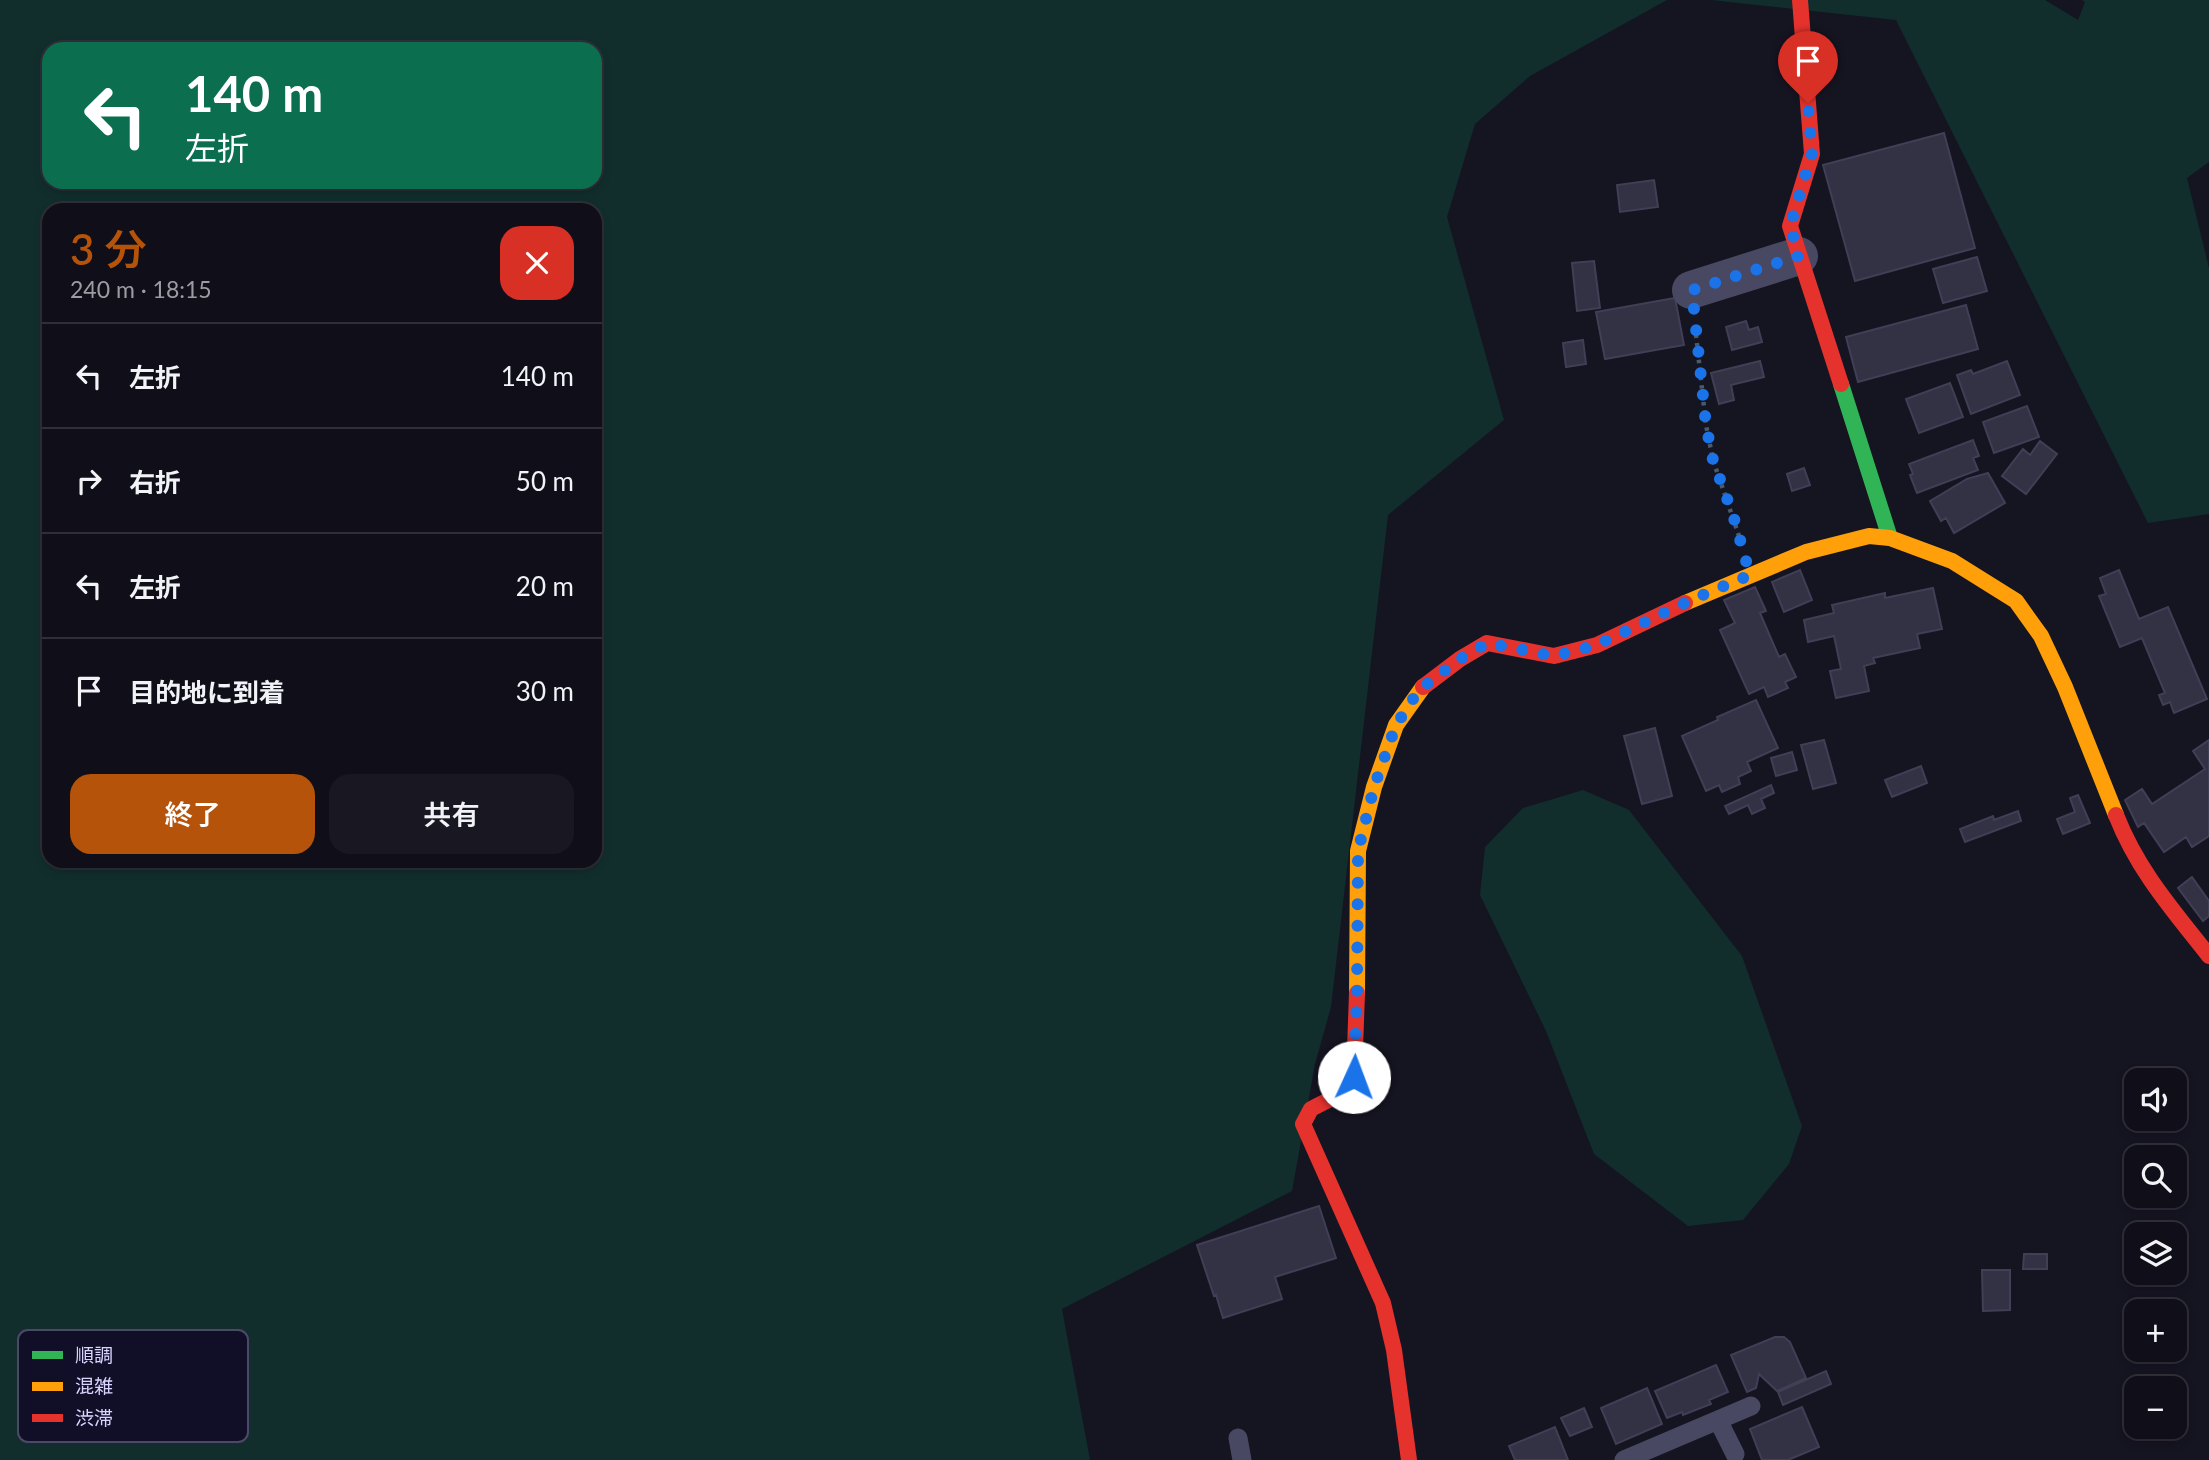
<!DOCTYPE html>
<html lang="ja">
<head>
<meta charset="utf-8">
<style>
	body { margin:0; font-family:Lato,"Noto Sans JP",sans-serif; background:#191822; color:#f1f3f6; height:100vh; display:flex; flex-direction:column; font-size:26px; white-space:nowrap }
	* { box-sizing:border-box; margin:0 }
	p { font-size:23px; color:#9c9ca2 }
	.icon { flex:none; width:38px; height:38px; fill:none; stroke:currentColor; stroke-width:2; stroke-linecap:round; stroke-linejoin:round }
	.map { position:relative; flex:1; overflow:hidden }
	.side { position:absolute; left:42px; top:203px; width:560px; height:665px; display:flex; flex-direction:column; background:#100f19; border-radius:21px; box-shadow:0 4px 10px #0003,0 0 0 2px #302f38 }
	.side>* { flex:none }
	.top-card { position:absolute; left:42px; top:42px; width:560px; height:147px; border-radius:21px; box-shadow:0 4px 10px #0003,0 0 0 2px #302f38; background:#0b6e4f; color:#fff; overflow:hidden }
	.controls { position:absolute; left:2124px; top:1068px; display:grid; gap:14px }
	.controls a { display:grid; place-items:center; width:63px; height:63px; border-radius:14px; background:#100f19; box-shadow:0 4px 10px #0003,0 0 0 2px #302f38; font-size:35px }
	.pin { position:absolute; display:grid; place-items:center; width:60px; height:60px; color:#fff; margin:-72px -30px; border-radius:50% 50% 50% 0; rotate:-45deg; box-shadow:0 0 7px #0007 }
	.pin .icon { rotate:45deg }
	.me { position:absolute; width:77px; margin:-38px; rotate:2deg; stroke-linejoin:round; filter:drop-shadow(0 0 5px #0008) }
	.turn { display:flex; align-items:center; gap:24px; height:147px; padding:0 28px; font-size:32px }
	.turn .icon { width:91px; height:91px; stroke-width:2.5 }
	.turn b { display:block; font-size:49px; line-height:60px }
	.round { display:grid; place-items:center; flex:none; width:74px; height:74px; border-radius:21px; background:#191822 }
	.head { display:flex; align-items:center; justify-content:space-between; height:119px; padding:0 28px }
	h1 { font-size:42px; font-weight:600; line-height:52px; color:#b45309 }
	.action { display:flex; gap:14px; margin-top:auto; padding:14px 28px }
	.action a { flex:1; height:80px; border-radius:21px; background:#b45309; color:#fff; font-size:28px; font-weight:600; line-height:80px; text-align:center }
	.action a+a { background:#191822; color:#f1f3f6 }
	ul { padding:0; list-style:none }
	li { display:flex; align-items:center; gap:21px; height:105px; padding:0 28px; border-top:2px solid #302f38 }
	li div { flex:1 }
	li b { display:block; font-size:26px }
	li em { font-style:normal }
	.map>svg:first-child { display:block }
	.green { fill:#112e2d; fill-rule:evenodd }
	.building { fill:#333144; stroke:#413e56; stroke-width:2 }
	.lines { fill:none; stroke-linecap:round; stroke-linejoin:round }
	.path { stroke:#485b6a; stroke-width:4.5; stroke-dasharray:3.5 5; stroke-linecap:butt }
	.lane { stroke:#484862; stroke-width:19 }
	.street { stroke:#484862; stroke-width:38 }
	.fast { stroke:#30b455; stroke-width:16 }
	.slow { stroke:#ff9f0a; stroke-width:16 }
	.jam { stroke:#e5322d; stroke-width:16 }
	.route { stroke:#1a73e8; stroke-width:12; stroke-dasharray:0 21.6 }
	.key { fill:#110e27; stroke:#4c4968; stroke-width:2 }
	.key-label { font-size:19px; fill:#d7d4ff }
</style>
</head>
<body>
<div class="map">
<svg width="2209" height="1460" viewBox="0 0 2209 1460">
	<rect width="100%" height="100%" fill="#151421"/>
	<path class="green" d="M0,0H1667L1530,76L1475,124L1447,217L1504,420L1388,515L1331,1007L1315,1064L1292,1191L1062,1309L1090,1460H0ZM49,49H595V182H49ZM49,210H595V861H49Z
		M1711,0H2045L2078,20L2085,2L2082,0H2209V162L2187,178L2209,268V514L2148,523L1896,20Z
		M1583,790L1629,810L1742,956L1802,1126L1789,1164L1743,1220L1688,1226L1594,1154L1546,1031L1480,895L1485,847L1523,808Z"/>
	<path class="building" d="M1944,133L1975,248L1855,281L1823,165Z
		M1654,180L1658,207L1620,212L1617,185Z
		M1977,257L1987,291L1943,303L1933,269Z
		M1594,261L1600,308L1577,311L1572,263Z
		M1675,298L1684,345L1605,359L1596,312Z
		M1966,305L1978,349L1858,382L1846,337Z
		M1746,321L1749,330L1758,327L1762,342L1732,350L1726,327Z
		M1583,340L1586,364L1566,367L1563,343Z
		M1760,361L1764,377L1731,385L1734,400L1719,404L1711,373Z
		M2007,361L2020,395L1971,414L1957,375L1971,370L1973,374Z
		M1950,383L1963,417L1919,433L1906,399Z
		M2027,406L2039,437L1994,453L1983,422Z
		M1973,440L1979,456L1973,458L1978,470L1917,493L1910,475L1913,474L1909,464Z
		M2040,441L2057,454L2026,494L2002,476L2023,449L2030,455Z
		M1804,468L1810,485L1792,491L1787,474Z
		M1988,473L2005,503L1954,533L1946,518L1941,521L1930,501L1967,479Z
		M1800,570L1812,600L1784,612L1772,582Z
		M2119,570L2139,619L2168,607L2207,699L2174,713L2170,702L2163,705L2159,695L2165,693L2142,638L2120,647L2099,596L2106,594L2100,578Z
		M1755,587L1766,611L1760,613L1779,657L1785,654L1796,677L1785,682L1788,688L1768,697L1764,687L1749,694L1720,630L1735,623L1724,600Z
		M1933,588L1942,629L1917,634L1920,648L1873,658L1875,663L1864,666L1869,691L1836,698L1830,671L1841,669L1834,636L1808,642L1804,620L1834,613L1832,605L1885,593V598Z
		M1756,700L1778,748L1747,762L1751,771L1738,777L1740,784L1722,792L1719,785L1706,791L1682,736L1718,720L1717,717Z
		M1655,728L1672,796L1642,804L1624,736Z
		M1824,740L1836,783L1813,789L1801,745Z
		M2209,740V836L2192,847L2186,837L2164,852L2144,823L2138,827L2125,800L2142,789L2152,804L2205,769L2193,751Z
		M1792,752L1797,770L1776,776L1771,758Z
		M1921,766L1927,783L1892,797L1885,780Z
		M1771,785L1774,793L1761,799L1765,808L1752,814L1748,805L1729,814L1725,806Z
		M2078,795L2090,823L2063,834L2057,819L2075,812L2070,798Z
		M2018,811L2021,821L1965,842L1960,829L1993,816L1994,820Z
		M2192,877L2209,901V916L2203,921L2178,888Z
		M1319,1206L1336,1258L1275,1277L1282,1299L1223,1318L1216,1295L1214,1296L1197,1245Z
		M2024,1254H2047V1269H2023Z
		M1982,1270H2010V1310L1983,1311Z
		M1775,1337H1784L1790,1342L1806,1378L1777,1391L1759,1374L1756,1388L1747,1392L1731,1355Z
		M1716,1365L1728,1392L1709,1400L1711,1404L1683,1415L1682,1412L1667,1418L1655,1391Z
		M1826,1371L1831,1384L1783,1405L1778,1392Z
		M1647,1388L1662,1424L1616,1444L1601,1408Z
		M1802,1407L1819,1447L1788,1460H1762L1750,1429Z
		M1584,1408L1592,1427L1570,1436L1561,1418Z
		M1555,1427L1568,1460H1515L1509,1446Z"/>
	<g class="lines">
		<path class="path" d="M1695,326L1706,425L1713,460L1740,539"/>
		<path class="lane" d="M1718,1420L1735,1454
			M1238,1438L1242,1460
			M1624,1460L1751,1406"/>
		<path class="street" d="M1691,290L1799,256"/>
		<path class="fast" d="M1841,384L1890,538"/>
		<path class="slow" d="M1685,603L1806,552L1869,536L1890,538L1952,561L2016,601L2041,636L2065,687L2116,815
			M1357,993L1358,851L1374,787L1396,725L1423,687"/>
		<path class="jam" d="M1800,0L1812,154L1790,226L1841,384
			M1423,687L1460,659L1487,643L1554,656L1597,645L1685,603
			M2116,815C2138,871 2172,909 2209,956
			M1357,993L1354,1077L1342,1093L1311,1109L1303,1124L1383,1303L1394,1350L1409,1460"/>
	</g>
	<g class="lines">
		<path class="route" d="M1354,1077L1357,994L1358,851L1374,787L1396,725L1419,690L1460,659L1487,643L1554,656L1597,645L1691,600L1750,575L1733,515L1713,460L1706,425L1692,290L1799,256L1790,226L1812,154L1808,103"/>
	</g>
	<rect x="18" y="1330" width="230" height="112" rx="10" class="key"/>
	<rect x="32" y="1351" width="31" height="8" fill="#30b455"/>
	<rect x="32" y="1382" width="31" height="9" fill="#ff9f0a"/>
	<rect x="32" y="1414" width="31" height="8" fill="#e5322d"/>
	<g class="key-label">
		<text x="75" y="1362">順調</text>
		<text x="75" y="1393">混雑</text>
		<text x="75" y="1425">渋滞</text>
	</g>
</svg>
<div class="controls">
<a><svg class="icon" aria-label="sound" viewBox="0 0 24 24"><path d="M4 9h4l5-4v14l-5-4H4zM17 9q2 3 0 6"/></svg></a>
<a><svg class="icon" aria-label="search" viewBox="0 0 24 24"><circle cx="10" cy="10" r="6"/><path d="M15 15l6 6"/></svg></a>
<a><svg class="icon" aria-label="layers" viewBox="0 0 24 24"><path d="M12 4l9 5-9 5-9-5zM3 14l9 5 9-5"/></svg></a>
<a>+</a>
<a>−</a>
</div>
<div class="pin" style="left:1808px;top:103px;background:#d93025"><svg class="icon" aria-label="arrive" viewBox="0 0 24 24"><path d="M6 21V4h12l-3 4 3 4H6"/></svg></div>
<svg class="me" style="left:1354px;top:1077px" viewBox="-20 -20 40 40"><circle r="19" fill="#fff"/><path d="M0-13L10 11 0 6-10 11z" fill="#1a73e8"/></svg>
<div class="top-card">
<div class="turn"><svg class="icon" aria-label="left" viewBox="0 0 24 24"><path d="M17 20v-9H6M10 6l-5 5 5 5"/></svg><div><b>140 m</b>左折</div></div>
</div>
<section class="side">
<div class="head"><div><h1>3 分</h1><p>240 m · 18:15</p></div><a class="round" style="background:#d93025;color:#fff"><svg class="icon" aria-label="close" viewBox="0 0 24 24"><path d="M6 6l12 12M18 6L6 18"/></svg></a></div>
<ul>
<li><svg class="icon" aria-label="left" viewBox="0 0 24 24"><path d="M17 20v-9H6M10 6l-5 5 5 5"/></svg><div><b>左折</b></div><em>140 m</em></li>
<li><svg class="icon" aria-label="right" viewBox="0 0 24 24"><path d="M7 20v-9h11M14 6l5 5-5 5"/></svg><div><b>右折</b></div><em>50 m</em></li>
<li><svg class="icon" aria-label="left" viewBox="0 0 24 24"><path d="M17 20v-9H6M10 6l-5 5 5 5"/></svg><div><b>左折</b></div><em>20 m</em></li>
<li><svg class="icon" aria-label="arrive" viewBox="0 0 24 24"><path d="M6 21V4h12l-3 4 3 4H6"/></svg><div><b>目的地に到着</b></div><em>30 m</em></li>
</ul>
<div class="action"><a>終了</a><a>共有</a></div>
</section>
</div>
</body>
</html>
